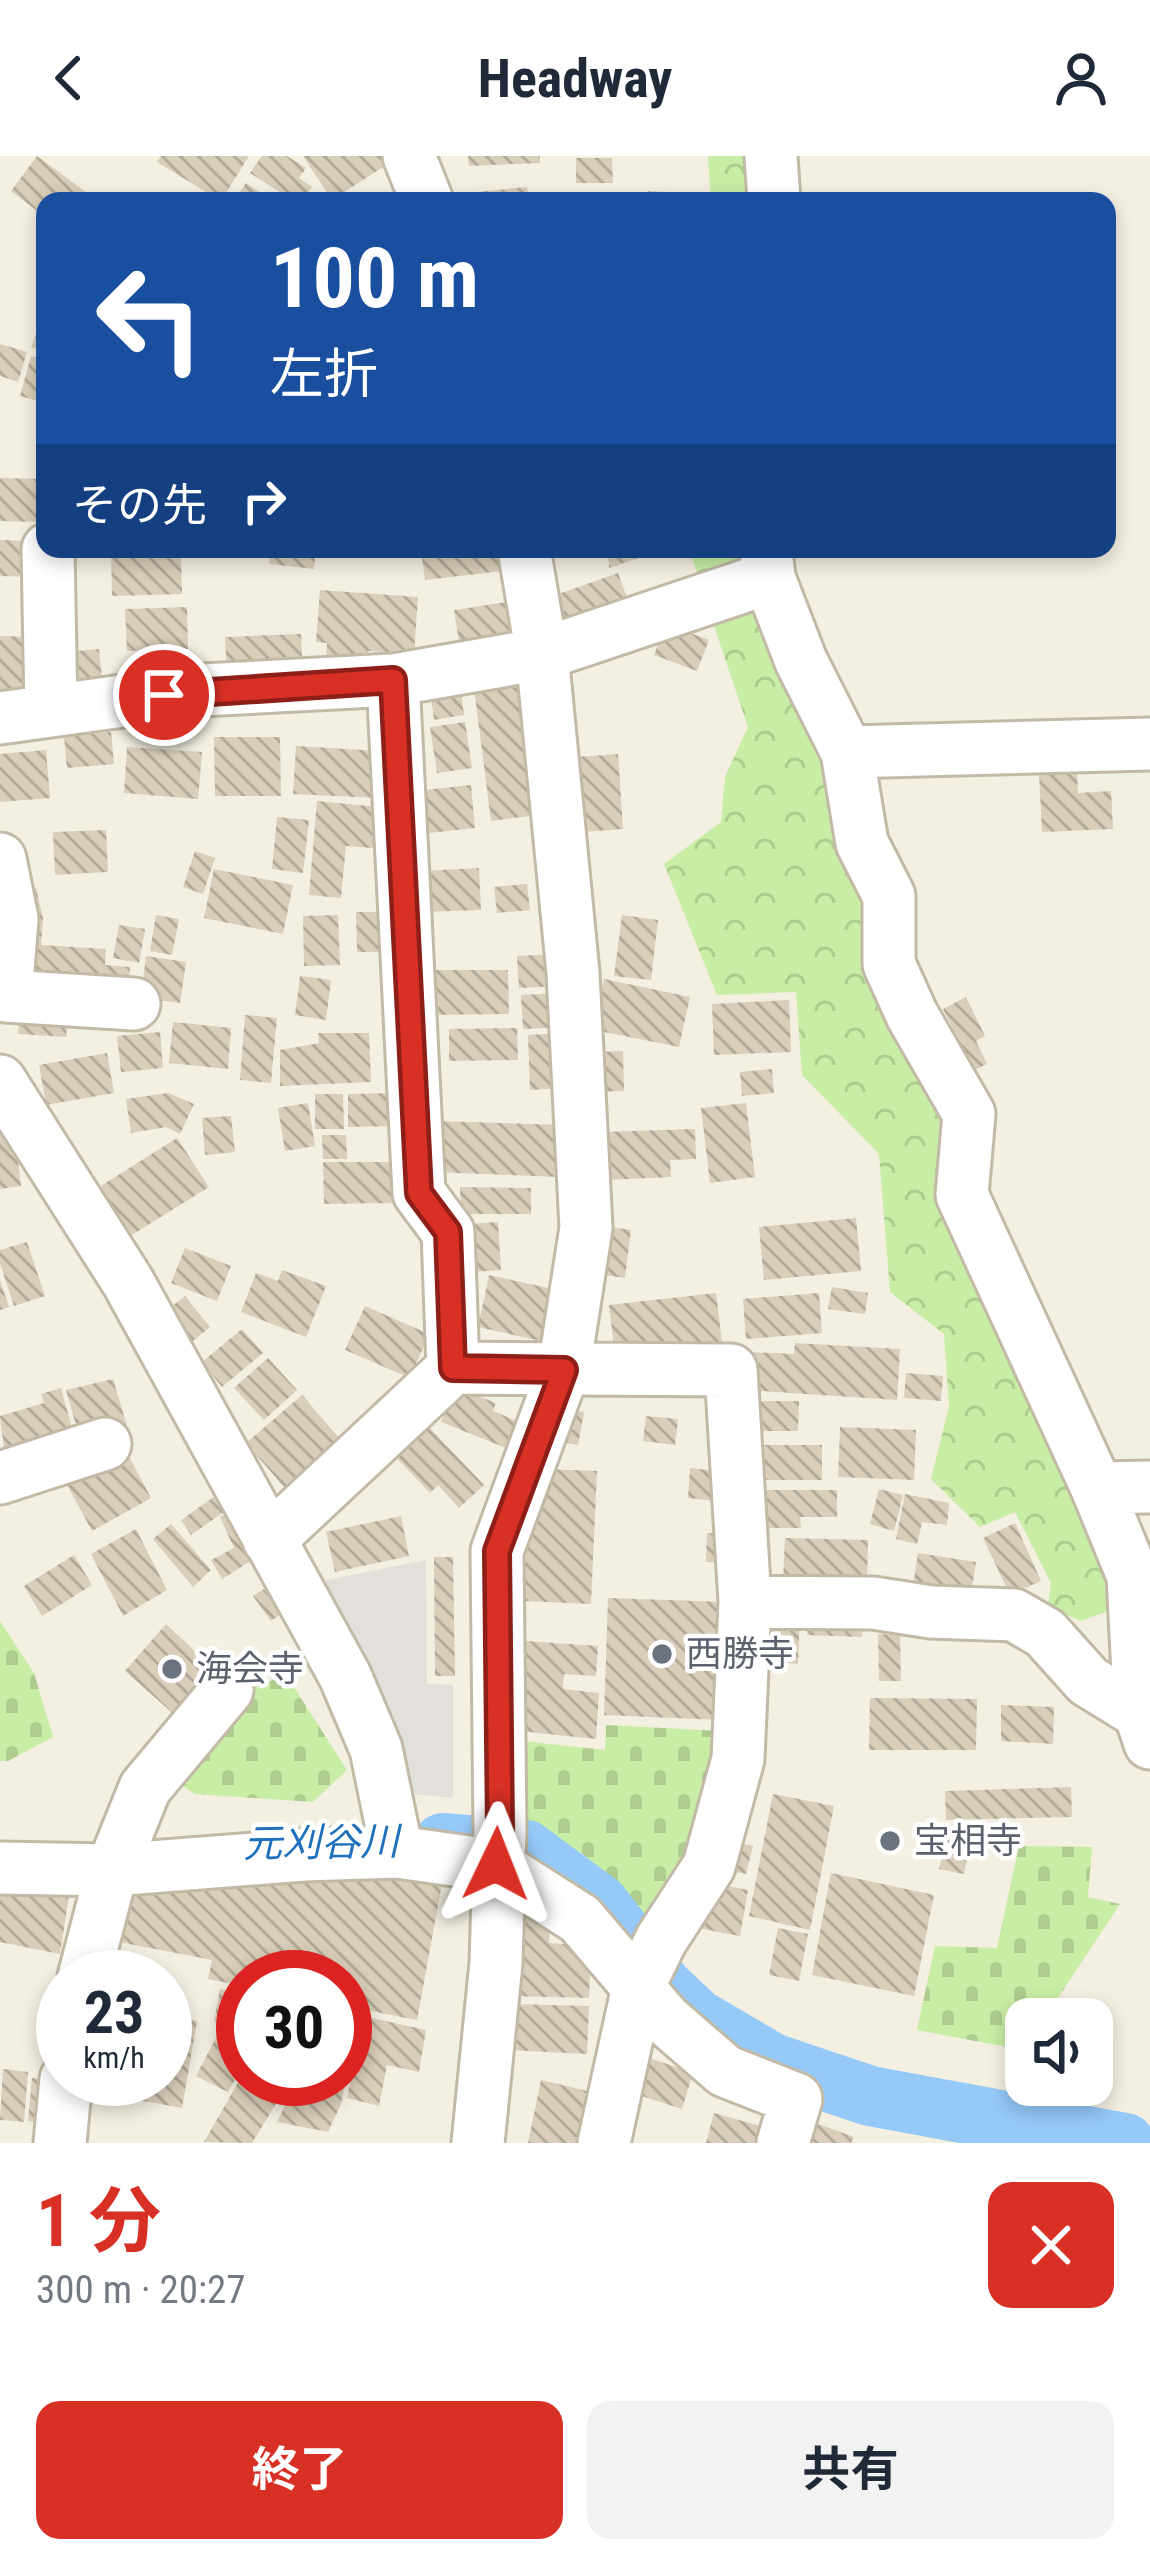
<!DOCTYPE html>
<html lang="ja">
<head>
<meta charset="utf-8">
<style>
	body { margin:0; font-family:"Roboto Condensed","Noto Sans JP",sans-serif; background:#f2f2f3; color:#1f2937; height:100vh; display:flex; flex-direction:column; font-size:45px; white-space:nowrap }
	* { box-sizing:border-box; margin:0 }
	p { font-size:39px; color:#747a83 }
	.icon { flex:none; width:66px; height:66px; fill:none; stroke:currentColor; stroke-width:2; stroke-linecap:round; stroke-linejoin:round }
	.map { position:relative; height:1987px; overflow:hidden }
	.drawer { display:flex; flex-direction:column; background:#fff; flex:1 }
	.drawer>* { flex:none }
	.guide { position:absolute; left:36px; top:36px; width:1080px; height:366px; border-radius:24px; box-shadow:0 6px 18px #0003; background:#1a4fa0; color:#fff; overflow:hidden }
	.tools { position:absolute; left:1005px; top:1842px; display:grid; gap:24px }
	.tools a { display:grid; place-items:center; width:108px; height:108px; border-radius:24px; background:#fff; box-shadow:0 6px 18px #0003; font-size:60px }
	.speed { position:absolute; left:36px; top:1794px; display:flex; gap:24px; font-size:60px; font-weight:700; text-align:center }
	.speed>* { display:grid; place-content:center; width:156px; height:156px; border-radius:50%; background:#fff; box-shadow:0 6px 18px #0003; line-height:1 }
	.speed small { font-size:30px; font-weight:400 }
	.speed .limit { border:18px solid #d22; background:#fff; color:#111 }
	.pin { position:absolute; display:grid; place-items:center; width:102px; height:102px; color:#fff; margin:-51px; border:6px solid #fff; border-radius:50%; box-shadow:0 3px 12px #0007 }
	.me { position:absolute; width:132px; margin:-66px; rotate:2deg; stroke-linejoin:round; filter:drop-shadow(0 0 9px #0008) }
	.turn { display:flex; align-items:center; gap:42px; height:252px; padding:0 36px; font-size:54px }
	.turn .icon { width:156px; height:156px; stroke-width:2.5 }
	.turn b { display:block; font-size:84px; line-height:102px }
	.then { display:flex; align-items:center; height:114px; padding:0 36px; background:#0003; gap:24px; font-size:45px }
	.round { display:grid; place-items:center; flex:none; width:126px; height:126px; border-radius:24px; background:#f2f2f3 }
	.head { display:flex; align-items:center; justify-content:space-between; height:204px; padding:0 36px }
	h1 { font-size:72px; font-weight:700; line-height:90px; color:#d93025 }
	.primary-button { display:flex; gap:24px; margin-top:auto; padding:24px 36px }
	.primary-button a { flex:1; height:138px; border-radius:24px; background:#d93025; color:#fff; font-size:48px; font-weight:700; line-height:138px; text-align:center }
	.primary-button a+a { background:#f2f2f3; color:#1f2937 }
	header { display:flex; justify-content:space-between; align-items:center; height:156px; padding:0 36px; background:#fff; font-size:54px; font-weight:700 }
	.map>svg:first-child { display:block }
	.forest { fill:url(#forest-crowns) }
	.cemetery { fill:url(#cemetery-stones) }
	.parking { fill:#e3e0db }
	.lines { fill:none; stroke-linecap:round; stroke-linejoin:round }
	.river { stroke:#95c9f8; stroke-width:60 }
	.building { fill:url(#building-back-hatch) }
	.minor-casing { stroke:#c2baa6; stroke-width:57 }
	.minor { stroke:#fff; stroke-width:51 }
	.route-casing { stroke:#8d1f18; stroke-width:30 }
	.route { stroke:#d93025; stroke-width:21 }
	.worship-dot { fill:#6b7280; stroke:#fff; stroke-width:4.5 }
	.labels { text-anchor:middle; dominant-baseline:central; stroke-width:9; stroke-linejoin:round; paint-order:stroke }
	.worship-label { font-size:36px; fill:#5b616d; stroke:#fff; text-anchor:start }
	.water-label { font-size:39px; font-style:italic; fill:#1f70bc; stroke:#fff }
</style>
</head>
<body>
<header><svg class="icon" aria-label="back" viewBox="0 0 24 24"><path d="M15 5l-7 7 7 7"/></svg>Headway<svg class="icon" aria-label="person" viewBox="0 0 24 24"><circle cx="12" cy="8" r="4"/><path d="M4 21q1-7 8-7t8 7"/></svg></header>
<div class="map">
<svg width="1150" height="1987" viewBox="0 0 1150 1987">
	<defs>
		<pattern id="forest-crowns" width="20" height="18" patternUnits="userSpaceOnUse" patternTransform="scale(3)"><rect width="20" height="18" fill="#c8eda4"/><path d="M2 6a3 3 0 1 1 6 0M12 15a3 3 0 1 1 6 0" fill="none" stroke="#adcc8e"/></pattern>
		<pattern id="cemetery-stones" width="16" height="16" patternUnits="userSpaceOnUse" patternTransform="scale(3)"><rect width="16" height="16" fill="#c8eda4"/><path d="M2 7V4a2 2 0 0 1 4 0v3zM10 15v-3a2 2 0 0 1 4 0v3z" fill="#adcc8e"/></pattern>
		<pattern id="building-back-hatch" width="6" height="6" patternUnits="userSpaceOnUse" patternTransform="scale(3)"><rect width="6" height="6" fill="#d9ceb9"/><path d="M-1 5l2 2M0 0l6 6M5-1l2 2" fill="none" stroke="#b2a997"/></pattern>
	</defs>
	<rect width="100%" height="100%" fill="#f3efe1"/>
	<path class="forest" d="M708,0H761L764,45H711Z
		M689,393H757L703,434Z
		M764,436L794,510L905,862L1124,1424L1109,1455L1080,1465L1048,1450L1051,1427L1015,1356L980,1371L931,1323L949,1250L944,1178L890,1136L879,998L802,919L796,836L717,839L664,708L721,666L725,621L748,571L709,455Z"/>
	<path class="cemetery" d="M0,1465L34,1517L53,1581L8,1605H0Z
		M286,1519L347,1614L313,1646L195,1638L170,1622L238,1537Z
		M606,1569L720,1575L697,1702L640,1765L583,1698L516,1666L512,1584L605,1594Z
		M1019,1690L1092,1691L1088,1741L1120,1748L1044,1863H1026L1023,1894L917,1874L935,1790L997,1792Z"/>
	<path class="parking" d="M426,1404L427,1528L453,1529V1642L413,1638L318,1426Z"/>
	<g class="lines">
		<path class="river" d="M443,1687L526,1694L599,1748L663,1831L697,1863L772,1907L870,1940L1125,1987"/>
	</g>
	<path class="building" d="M37,0L94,42L92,45H45V61L11,35Z
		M161,0H249L221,45L157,6Z
		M262,0H287L306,12L299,22L312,31L302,45H293L250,17Z
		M303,0H391L394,4L332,44Z
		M468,0H540V7L469,10Z
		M576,2H612L613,27H576Z
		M246,27L274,45H234Z
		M527,31L529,45H467L466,37Z
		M648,35L668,36V45H647Z
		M45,155V196L31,191Z
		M0,188L27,196L18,226L0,220Z
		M31,200L45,204V247L20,240Z
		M0,322L42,323L41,366L0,365Z
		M0,384L33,385L32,421L0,420Z
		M181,393L182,438L112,440L111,396Z
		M271,393H316L314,413L269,408Z
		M421,393H508L511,414L425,424Z
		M608,393H662V394L609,412Z
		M618,417L630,450L568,472L556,439Z
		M320,434L418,441L414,498L368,495V506L326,503L327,487L316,486Z
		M520,444L528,494L462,504L454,454Z
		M187,451L188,493L127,495L125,453Z
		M666,468L709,484L697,515L654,499Z
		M301,478L303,517L227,520L225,481Z
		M0,480L31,481L43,533L0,543Z
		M99,493L103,533L60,537L56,497Z
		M188,499L190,528L162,529L160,500Z
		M521,526L537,659L491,665L474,532Z
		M461,537L464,559L434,564L431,540Z
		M465,566L472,612L437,617L430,571Z
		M111,576L114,608L67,612L64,580Z
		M214,581H280L281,640H215Z
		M296,590L380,595L378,642L293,638Z
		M127,591L202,596L198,643L124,637Z
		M46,594L50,642L0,646V598Z
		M1076,595L1078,637L1111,635L1113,673L1042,676L1038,597Z
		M618,598L623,673L583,676L577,601Z
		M471,629L475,672L420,678L415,635Z
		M317,645L389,652L385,693L346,690L341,742L309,739Z
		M277,661L309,664L303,717L272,713Z
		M106,674L108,716L55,719L53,676Z
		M195,695L215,702L203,738L183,731Z
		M479,712L481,754L422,756L420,715Z
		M214,713L293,729L283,778L204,762Z
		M527,728L530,754L497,757L494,731Z
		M36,732L43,762L41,789L106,793L105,809L130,811L128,842L15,834L16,736Z
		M356,756H392V796H357Z
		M156,759L179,763L172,799L150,795Z
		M338,759L340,809L304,810L303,760Z
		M622,759L658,764L651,824L614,820Z
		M119,769L145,773L139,807L113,802Z
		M560,798L561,830L519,832L517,800Z
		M146,800L186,806L180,847L141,842Z
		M422,814H508L509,858L423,859Z
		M300,820L331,824L326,864L295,859Z
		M604,823L690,841L679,891L594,874Z
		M562,837L564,871L523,873L521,839Z
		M966,841L985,880L976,885L987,908L974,914L943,853Z
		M789,844L791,896L714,899L712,848Z
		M20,845L69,848L66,881L18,878Z
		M245,859L277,862L271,927L240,924Z
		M173,866L231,872L228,913L169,907Z
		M517,872L518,904L449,905V873Z
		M160,876L163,912L121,916L117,880Z
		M318,877H369L371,926L280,930V894L319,887Z
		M561,877L565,932L530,934L528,879Z
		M623,895L624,935L596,936L595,896Z
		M107,897L114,937L46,949L39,909Z
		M772,913L774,937L742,940L740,916Z
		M168,937L194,948L180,978L166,971L131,977L126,943Z
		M398,937V970L348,971V938Z
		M315,938H343L344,973H315Z
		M308,947L315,990L285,995L278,952Z
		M746,947L755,1021L710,1027L701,952Z
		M231,960L235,996L205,999L202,962Z
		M13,963L21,1030L0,1033V965Z
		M434,965L563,969L562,1021L432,1016Z
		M695,973L696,1003L670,1004L671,1021L606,1024L604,976Z
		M322,979H346L347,1003H323Z
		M177,982L209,1031L127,1082L96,1033Z
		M323,1006H393L394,1047L324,1048Z
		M460,1031L531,1032V1058H461Z
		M856,1062L861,1115L764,1124L759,1071Z
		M498,1066L501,1114L472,1116L468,1068Z
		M603,1070L631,1074L625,1122L596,1118Z
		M27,1086L45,1140L14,1150L0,1107V1094Z
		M185,1092L231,1110L217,1145L171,1127Z
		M282,1114L326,1130L306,1181L241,1156L256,1117L278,1125Z
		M489,1119L562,1135L550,1187L478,1171Z
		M0,1124L9,1151L0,1154Z
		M832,1131L868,1137L865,1158L828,1153Z
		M716,1137L722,1187L615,1200L609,1149Z
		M819,1137L822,1177L746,1183L743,1143Z
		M185,1140L210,1171L182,1194L156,1163Z
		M365,1150L429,1178L410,1222L345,1194Z
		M242,1173L263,1197L222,1231L202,1206Z
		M795,1187L900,1193L897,1244L747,1234L749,1196L794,1198Z
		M268,1202L297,1234L264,1264L234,1232Z
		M906,1217L943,1220L941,1245L904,1242Z
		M113,1223L127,1270L80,1283L66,1234Z
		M455,1231L496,1247L493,1255L521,1267L511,1294L441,1266Z
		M61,1232L76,1287L6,1310L0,1260L44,1247L41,1238Z
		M302,1239L340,1283L284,1331L246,1287Z
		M748,1245H799L798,1275H747Z
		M562,1252L584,1256L578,1289L556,1285Z
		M646,1260L678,1263L675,1289L643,1285Z
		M425,1267L484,1329L459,1352L438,1329L430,1337L392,1297Z
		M840,1271L916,1274L914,1324L838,1321Z
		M762,1289H822V1324H762Z
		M124,1291L151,1342L92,1375L64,1323Z
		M690,1312L717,1315L715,1345L688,1342Z
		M544,1313L597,1315L591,1448L523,1445L529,1346Z
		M879,1333L903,1339L894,1375L870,1368Z
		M756,1334H837V1361H800L801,1372H756Z
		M221,1336L231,1351L191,1379L181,1364Z
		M905,1338L949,1347L947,1369L922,1366L917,1388L896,1383Z
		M236,1353L259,1400L222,1423L211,1404L234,1392L220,1361Z
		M401,1360L409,1400L335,1416L326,1376Z
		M1015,1367L1041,1425L1010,1439L983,1382Z
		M171,1368L211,1414L193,1431L153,1383Z
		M136,1373L167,1434L123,1460L91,1398Z
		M707,1377L729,1378L728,1407L706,1406Z
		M785,1382L868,1384L867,1428L783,1425Z
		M918,1397L976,1406L970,1445L912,1437Z
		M74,1399L92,1429L42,1460L24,1430Z
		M434,1401H453L455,1520H435Z
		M264,1433L281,1458L271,1465L253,1440Z
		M608,1442L726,1446L720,1564L604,1559Z
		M808,1455L863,1457L862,1481L807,1479Z
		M770,1456L800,1458L798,1508L768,1505Z
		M166,1468L216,1515L177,1561L125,1515Z
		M878,1478L900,1479L901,1525H879Z
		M526,1485L598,1490L596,1520L564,1518L563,1533L599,1537L596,1583L519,1575Z
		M870,1542L977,1543L976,1594H869Z
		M1001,1549L1054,1551L1053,1588L1001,1585Z
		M1071,1631L1072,1661L946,1664L945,1635Z
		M773,1638L834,1650L810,1774L749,1760Z
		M946,1683L970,1689L964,1718L939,1713Z
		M725,1684L753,1690L746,1718L719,1712Z
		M444,1717L417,1864L345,1850V1821H243V1830L208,1823L212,1804L109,1784L128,1728Z
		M831,1717L934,1739L914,1840L812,1819Z
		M71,1726L60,1798L0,1786V1727Z
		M706,1726L748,1734L740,1780L698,1772Z
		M512,1752L551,1753L549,1787L591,1790L589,1842L510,1840Z
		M778,1772L808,1778L799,1825L769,1819Z
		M220,1833L243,1838V1876L214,1866Z
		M508,1848L589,1850L587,1898L507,1894Z
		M165,1857L197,1865L182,1952L133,1943L137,1923H165Z
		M345,1858L357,1860L352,1889L345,1887Z
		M363,1860L426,1874L419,1916L387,1909L379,1950L347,1942Z
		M220,1874L243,1882V1909L228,1936L196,1920Z
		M638,1898L693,1917L682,1953L626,1935Z
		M3,1913L28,1916L24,1966L0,1964Z
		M32,1922L55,1924L51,1968L28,1965Z
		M240,1923H260L282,1938L252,1987L204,1986Z
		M298,1923H346L341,1948L328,1976L277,1966Z
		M541,1924L587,1935L576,1987H528Z
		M714,1957L771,1973L767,1987H706Z
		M802,1962L854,1981L851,1987H794Z"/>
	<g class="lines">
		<g class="minor-casing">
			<path id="minor" d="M409,0L427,45
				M771,0L774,45
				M48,393L51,555
				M766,393L769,422L801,505L847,596L862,687L889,740V808L912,859L969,958L962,1039L1097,1332L1133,1420L1140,1557L1150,1587
				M393,524L419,1037L448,1076L453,1212
				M0,562L202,534L393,524L542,498L769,422
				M847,596L1150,588
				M0,703L12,763L6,840L134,848
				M0,925L128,1126L345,1520L376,1593L397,1696
				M0,1322L105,1288
				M1097,1332L1150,1331
				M269,1384L453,1212L731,1214L745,1446L738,1603L709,1710L661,1784L638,1831L604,1987
				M745,1446L873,1447L931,1456L1014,1459L1045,1477L1088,1525L1140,1557
				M0,1712L112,1714L304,1699L397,1696L497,1710L580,1763L665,1863L725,1915L796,1943L783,1987
				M84,1821L112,1714L145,1632L227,1534
				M60,1987L66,1923
				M478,1987L496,1807L500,1674L497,1395L564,1213L586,1072L573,817L542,498L524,393"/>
		</g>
		<use href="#minor" class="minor"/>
	</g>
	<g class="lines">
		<g class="route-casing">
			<path id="route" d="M164,539L393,524L419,1037L448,1076L453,1212L564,1214L497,1395L500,1674L496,1708"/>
		</g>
		<use href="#route" class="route"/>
	</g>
	<g class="worship-dot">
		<circle cx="662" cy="1498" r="12"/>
		<circle cx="172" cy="1513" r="12"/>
		<circle cx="890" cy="1685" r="12"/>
	</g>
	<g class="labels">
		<g class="worship-label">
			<text x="686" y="1498">西勝寺</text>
			<text x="196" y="1513">海会寺</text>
			<text x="914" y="1685">宝相寺</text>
		</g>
		<g class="water-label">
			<text transform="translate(321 1687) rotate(-1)">元刈谷川</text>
		</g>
	</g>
</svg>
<div class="tools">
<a><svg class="icon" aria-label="sound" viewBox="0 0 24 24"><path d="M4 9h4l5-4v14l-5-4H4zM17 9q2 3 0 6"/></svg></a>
</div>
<div class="speed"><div>23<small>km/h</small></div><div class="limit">30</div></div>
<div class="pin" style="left:164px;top:539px;background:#d93025"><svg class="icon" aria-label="arrive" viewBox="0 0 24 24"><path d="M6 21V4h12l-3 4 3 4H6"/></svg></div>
<svg class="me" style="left:496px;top:1708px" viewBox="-20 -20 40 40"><path d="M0-17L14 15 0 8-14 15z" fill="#d93025" stroke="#fff" stroke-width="4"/></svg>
<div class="guide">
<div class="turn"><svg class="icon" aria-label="left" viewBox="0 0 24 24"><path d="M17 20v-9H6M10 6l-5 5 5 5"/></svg><div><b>100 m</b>左折</div></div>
<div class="then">その先<svg class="icon" aria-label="right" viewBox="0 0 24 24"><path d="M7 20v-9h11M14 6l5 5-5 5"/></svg></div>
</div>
</div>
<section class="drawer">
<div class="head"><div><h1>1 分</h1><p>300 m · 20:27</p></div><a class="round" style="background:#d93025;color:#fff"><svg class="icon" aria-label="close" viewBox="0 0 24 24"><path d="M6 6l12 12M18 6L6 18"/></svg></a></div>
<div class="primary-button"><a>終了</a><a>共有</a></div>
</section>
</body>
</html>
